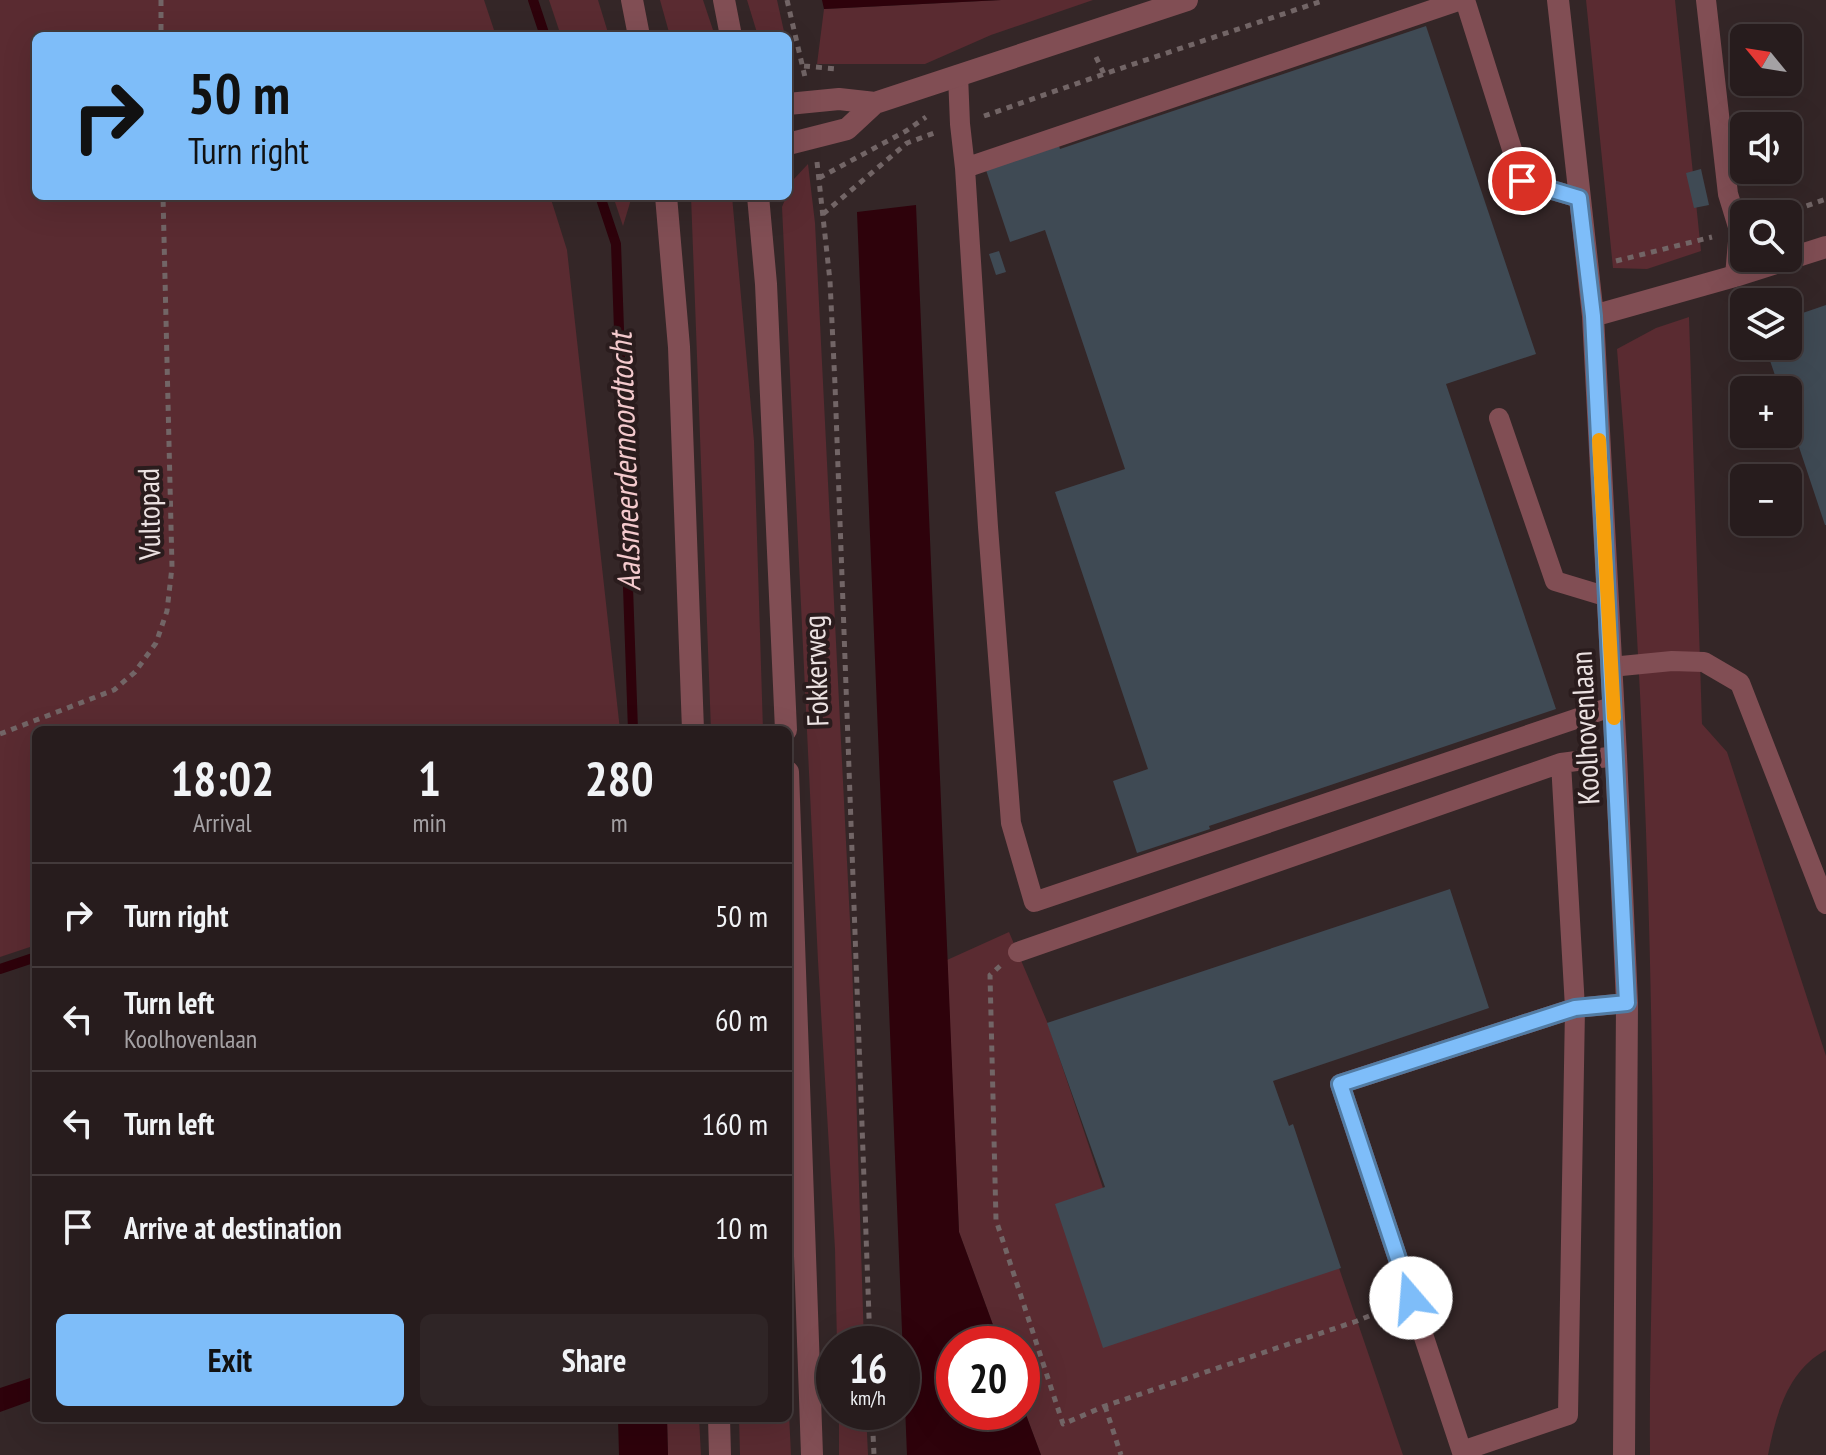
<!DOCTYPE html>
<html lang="en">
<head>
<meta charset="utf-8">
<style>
	body { margin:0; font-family:"PT Sans Narrow",sans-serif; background:#2f2526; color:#f1f3f6; height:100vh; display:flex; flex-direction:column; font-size:30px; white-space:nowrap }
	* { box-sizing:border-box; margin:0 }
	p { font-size:26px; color:#a4a1a4 }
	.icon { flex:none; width:44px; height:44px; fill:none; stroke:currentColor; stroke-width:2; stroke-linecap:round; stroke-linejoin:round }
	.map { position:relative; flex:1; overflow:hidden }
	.panel { position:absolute; left:32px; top:726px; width:760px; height:696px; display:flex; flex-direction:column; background:#271c1d; border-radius:12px; box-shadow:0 8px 32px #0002,0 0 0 2px #433a3b }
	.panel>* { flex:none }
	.guide { position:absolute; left:32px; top:32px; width:760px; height:168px; border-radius:12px; box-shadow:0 8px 32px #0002,0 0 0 2px #433a3b; background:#7ebdf9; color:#111; overflow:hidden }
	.needle { width:52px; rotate:300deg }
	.fabs { position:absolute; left:1730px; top:24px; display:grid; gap:16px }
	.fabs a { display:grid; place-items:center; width:72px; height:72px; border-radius:12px; background:#271c1d; box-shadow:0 8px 32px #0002,0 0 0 2px #433a3b; font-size:40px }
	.speed { position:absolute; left:816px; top:1326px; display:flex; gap:16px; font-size:40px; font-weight:700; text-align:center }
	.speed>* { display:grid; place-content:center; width:104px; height:104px; border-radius:50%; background:#271c1d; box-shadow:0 8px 32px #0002,0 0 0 2px #433a3b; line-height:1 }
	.speed small { font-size:20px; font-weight:400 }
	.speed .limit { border:12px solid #d22; background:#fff; color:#111 }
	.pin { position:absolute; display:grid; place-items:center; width:68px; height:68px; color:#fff; margin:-34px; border:4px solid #fff; border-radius:50%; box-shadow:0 2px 8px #0007 }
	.me { position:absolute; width:88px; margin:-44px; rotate:342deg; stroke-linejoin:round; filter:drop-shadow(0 0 6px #0008) }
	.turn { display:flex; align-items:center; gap:28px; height:168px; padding:0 24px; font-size:36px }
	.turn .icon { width:104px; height:104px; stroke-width:2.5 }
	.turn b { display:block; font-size:56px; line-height:68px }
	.eta { display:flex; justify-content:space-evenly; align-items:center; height:136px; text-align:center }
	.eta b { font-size:48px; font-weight:700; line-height:56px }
	.button { display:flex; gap:16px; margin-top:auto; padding:16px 24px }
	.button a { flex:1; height:92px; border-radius:12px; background:#7ebdf9; color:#111; font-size:32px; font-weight:700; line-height:92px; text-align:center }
	.button a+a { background:#2f2526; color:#f1f3f6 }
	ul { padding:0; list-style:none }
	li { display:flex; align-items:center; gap:24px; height:104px; padding:0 24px; border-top:2px solid #433a3b }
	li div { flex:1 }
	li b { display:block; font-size:30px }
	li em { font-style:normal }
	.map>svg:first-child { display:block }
	.green { fill:#5a2b31 }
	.water { fill:#2e020b }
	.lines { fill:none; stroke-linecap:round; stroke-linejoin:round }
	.stream { stroke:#2e020b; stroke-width:10 }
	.building { fill:#3f4a54 }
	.path { stroke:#726566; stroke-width:5; stroke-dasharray:6 6; stroke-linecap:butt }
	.service { stroke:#814e54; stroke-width:20 }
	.minor { stroke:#814e54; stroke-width:22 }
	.route-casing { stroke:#527ba2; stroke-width:20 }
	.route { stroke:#7ebdf9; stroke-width:14 }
	.slow { stroke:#f59e0b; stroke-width:14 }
	.labels { text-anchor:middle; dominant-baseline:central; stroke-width:8; stroke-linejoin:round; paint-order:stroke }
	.street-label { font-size:30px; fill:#ebe1e1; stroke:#2a1c1d }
	.water-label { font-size:32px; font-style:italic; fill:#f4cacd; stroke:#2a1c1d }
</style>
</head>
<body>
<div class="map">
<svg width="1826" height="1455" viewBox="0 0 1826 1455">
	<rect width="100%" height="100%" fill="#342627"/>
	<path class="green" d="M0,0H484L496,36H36V196H550L567,250L620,730H36V945L0,957Z
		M549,0H598L609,36H561Z
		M660,0H703L715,36H670Z
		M747,0H777L785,36H758Z
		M1001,0H1093L991,35L925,64H817L824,9Z
		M1586,0H1675L1701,251L1647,269L1613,268Z
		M808,164L815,223L852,961L864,1344H837L835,1249L818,961L782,207L793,180Z
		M613,196H632L623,226Z
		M691,196H732L754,441L763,730H711Z
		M1689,317L1702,724L1727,752L1826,1056V1350C1787,1371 1776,1415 1768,1455H1650C1649,1362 1653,1269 1653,1177C1652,900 1640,624 1617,349L1656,328Z
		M1009,932L1048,1024L1103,1188L1339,1268L1403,1455H1041L1022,1404V1344H1000L959,1232L947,960Z
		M788,1393L791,1455H740L739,1418H788Z
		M839,1412H866L868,1455H839Z
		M667,1418H699L701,1455H668Z"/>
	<path class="water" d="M822,0H1001L824,9Z
		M916,205L959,1232L1000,1344H954V1412H1022V1404L1041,1455H907L857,212Z
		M36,1376V1399L0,1412V1388Z
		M618,1418H667L668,1455H619Z"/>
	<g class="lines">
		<path class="stream" d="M533,0L545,36
			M600,196L616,244L633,730
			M0,969L36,957"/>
	</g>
	<path class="building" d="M1426,26L1536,354L1446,384L1556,709L1209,826L1210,829L1137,853L1113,781L1148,769L1055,492L1125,469L1045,230L1010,242L986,170L1059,146L1060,149Z
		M1701,169L1709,205L1694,208L1686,173Z
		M999,251L1006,272L996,275L989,254Z
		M1826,305V525H1825L1788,414V390H1780L1765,346H1788V318Z
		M1450,889L1489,1008L1273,1081L1289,1126L1293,1124L1341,1268L1103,1348L1055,1204L1105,1187L1047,1023Z"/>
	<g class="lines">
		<path class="path" d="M161,0V36
			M787,0L805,77
			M1096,57L1104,74L1325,0
			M804,66L837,69
			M984,116L1104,74
			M817,162L830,281L835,385L870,1344
			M819,178L906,131L926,117
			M823,214L907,143L937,132
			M1784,214L1826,199
			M1616,261L1712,237
			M0,734L114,690L135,672L156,643L167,611L172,567L163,196
			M1000,966L990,975L996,1220L1063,1424L1105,1406L1357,1321L1388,1308
			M1105,1406L1121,1455
			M872,1412L874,1455"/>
		<path class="service" d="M1461,0L965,168L988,527L1011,823L1034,902L1614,706
			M1465,0L1522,181L1579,198
			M1706,0L1728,194L1739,230L1735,276
			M958,75L960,124L965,168
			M1499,418L1555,581L1608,597
			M1611,667L1672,661L1704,662L1740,683L1826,904
			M1018,952L1561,763L1616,756
			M1462,1451L1568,1415L1575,1008L1561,763
			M1463,1455L1340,1084L1575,1008L1627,1003"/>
		<path class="minor" d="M632,0L639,36
			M724,0L731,36
			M1558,0L1593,316L1616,756L1627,1003L1624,1455
			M788,104L839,99L875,103L1187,0
			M788,144L847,129L875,103
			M666,196L679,347L693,730
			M758,196L766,284L786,730
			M1593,316L1735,276L1826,247
			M788,772L812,1455
			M719,1418L720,1455"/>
	</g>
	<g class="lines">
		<g class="route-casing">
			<path id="route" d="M1411,1298L1340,1084L1575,1008L1627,1003L1593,316L1579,198L1522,181"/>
		</g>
		<use href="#route" class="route"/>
		<path class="slow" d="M1599,440L1614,718"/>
	</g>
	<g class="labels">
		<g class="street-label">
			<text transform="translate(148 514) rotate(-91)">Vultopad</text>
			<text transform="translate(815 671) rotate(-92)">Fokkerweg</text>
			<text transform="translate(1584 728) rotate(-93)">Koolhovenlaan</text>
		</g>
		<g class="water-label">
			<text transform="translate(624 462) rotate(-92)">Aalsmeerdernoordtocht</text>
		</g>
	</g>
</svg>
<div class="fabs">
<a><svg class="needle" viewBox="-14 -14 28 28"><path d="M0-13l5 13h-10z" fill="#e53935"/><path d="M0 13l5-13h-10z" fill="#a4a1a4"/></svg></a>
<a><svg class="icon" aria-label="sound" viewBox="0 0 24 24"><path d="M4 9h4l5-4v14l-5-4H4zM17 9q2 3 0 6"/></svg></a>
<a><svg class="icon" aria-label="search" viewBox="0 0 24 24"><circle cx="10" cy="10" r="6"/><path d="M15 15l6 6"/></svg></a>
<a><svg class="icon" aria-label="layers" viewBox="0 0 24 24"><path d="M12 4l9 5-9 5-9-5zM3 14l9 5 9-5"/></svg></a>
<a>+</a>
<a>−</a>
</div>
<div class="speed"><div>16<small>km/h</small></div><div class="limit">20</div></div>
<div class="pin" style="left:1522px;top:181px;background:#d93025"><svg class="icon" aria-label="arrive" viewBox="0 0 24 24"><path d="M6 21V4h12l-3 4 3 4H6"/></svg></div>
<svg class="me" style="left:1411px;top:1298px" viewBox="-20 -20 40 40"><circle r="19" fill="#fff"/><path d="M0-13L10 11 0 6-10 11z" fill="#7ebdf9"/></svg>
<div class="guide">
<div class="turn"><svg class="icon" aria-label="right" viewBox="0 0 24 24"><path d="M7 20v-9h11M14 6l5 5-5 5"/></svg><div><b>50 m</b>Turn right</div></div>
</div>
<section class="panel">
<div class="eta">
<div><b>18:02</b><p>Arrival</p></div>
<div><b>1</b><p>min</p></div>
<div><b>280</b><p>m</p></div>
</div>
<ul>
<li><svg class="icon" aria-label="right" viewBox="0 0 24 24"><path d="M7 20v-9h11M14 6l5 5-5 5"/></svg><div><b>Turn right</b></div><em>50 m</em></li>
<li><svg class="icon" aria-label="left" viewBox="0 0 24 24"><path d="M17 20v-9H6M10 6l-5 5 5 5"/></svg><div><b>Turn left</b><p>Koolhovenlaan</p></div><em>60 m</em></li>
<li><svg class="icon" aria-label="left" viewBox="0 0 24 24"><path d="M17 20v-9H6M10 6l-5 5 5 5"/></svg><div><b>Turn left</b></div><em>160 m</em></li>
<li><svg class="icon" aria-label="arrive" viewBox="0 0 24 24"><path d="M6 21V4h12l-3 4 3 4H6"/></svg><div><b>Arrive at destination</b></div><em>10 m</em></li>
</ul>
<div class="button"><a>Exit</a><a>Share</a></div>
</section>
</div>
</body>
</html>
